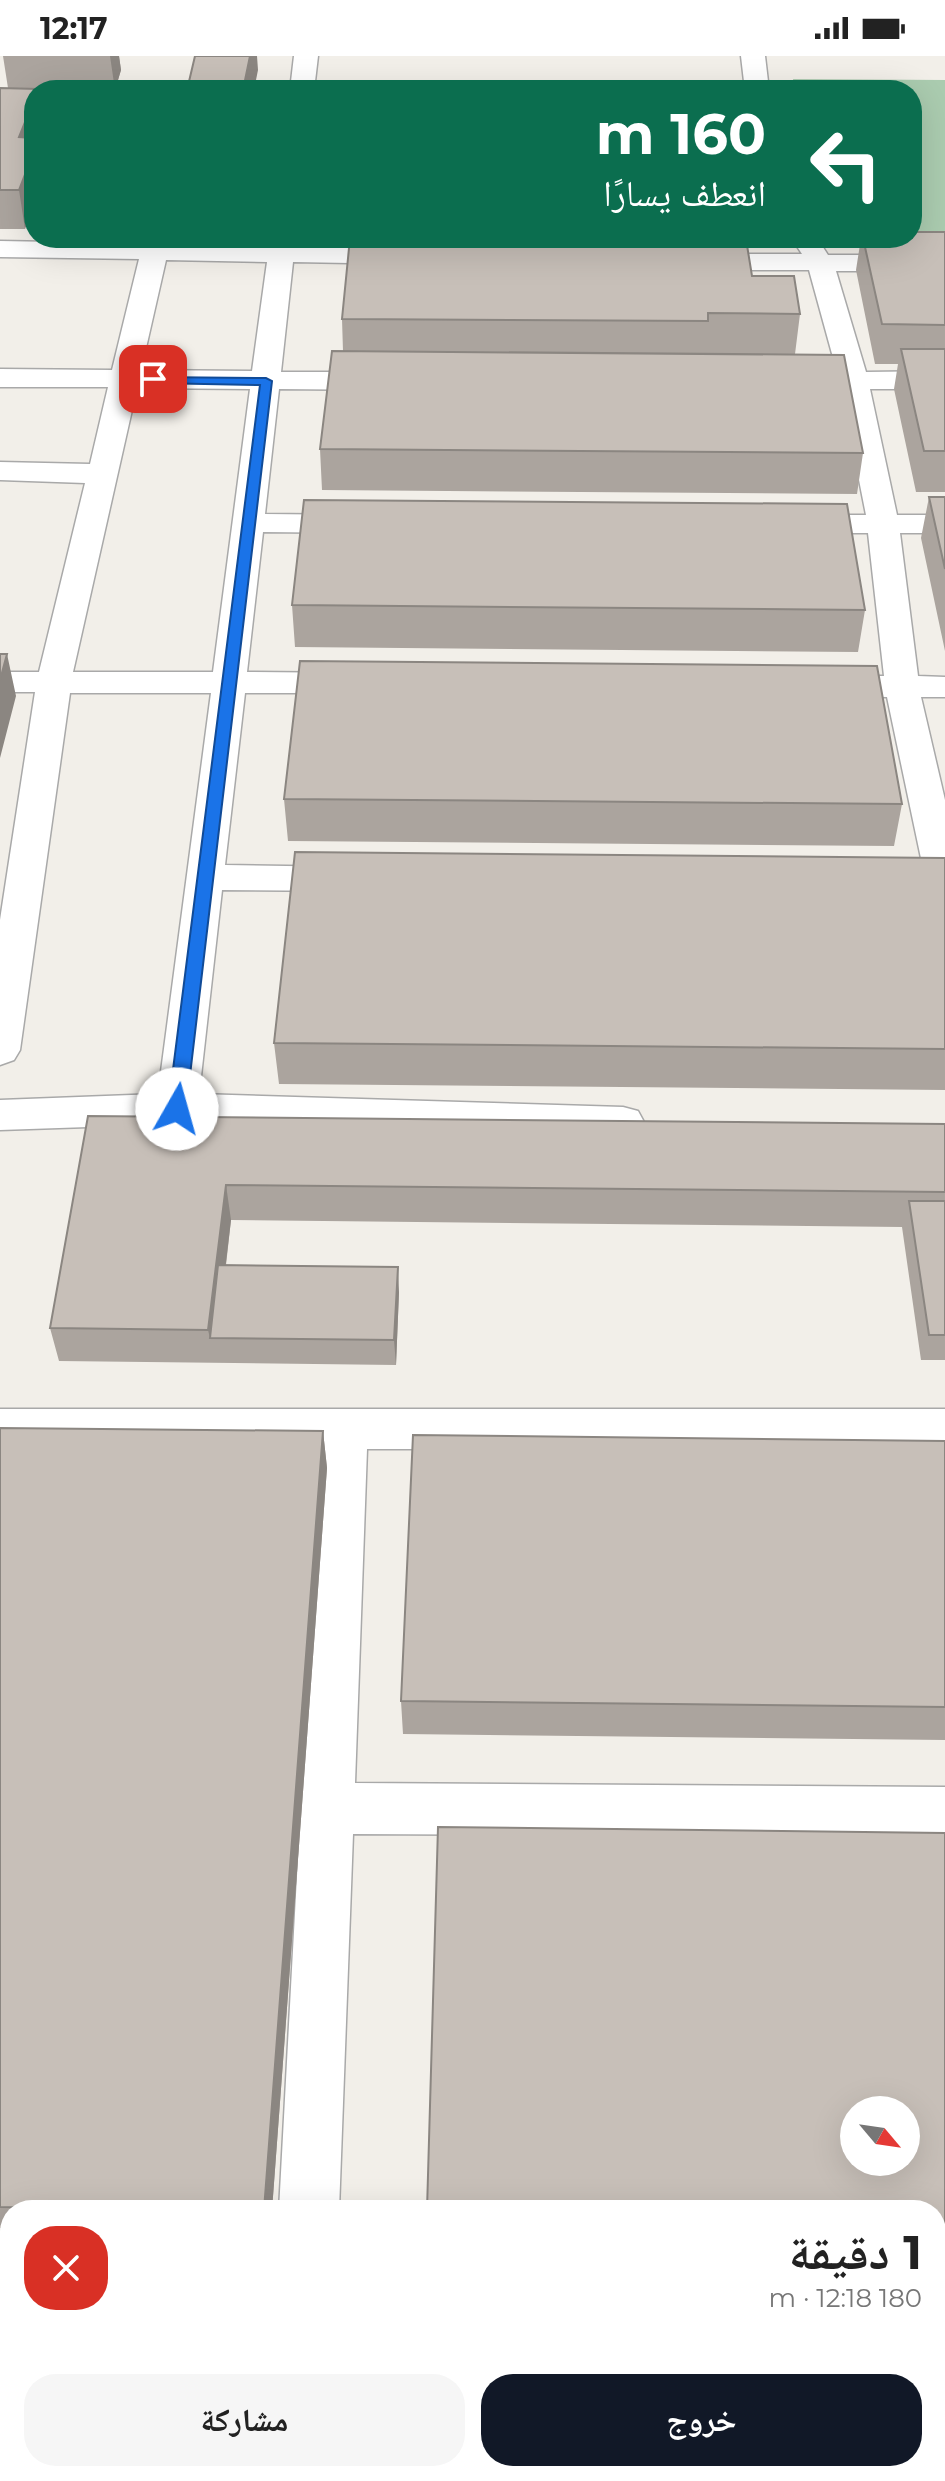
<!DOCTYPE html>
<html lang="ar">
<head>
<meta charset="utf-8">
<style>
	body { margin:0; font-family:Montserrat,"Noto Naskh Arabic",sans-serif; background:#f6f6f6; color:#222; direction:rtl; height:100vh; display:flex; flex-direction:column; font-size:30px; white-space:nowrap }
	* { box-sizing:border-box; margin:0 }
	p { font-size:26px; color:#767676 }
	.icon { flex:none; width:44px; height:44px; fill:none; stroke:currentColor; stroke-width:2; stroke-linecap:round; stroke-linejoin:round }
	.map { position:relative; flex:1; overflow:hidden; direction:ltr }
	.sheet { position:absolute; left:0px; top:2144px; width:946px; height:282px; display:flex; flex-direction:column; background:#fff; border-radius:32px 32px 0 0; box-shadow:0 8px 32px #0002; direction:rtl }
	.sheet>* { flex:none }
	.banner { position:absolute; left:24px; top:24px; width:898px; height:168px; border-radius:32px; box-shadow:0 8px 32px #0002; direction:rtl; background:#0b6e4f; color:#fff; overflow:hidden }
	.needle { width:52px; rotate:119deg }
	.controls { position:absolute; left:840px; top:2040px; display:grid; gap:16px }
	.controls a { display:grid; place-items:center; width:80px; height:80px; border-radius:50%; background:#fff; box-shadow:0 8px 32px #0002; font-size:40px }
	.pin { position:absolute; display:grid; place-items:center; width:68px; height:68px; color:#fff; margin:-34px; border-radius:16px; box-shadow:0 4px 12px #0006 }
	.me { position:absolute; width:88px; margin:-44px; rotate:7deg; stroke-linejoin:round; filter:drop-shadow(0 0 6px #0008) }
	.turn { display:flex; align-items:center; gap:28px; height:168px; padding:0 24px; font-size:36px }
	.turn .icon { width:104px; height:104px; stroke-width:2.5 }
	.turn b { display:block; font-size:56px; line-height:68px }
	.round { display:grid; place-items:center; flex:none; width:84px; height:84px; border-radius:32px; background:#f6f6f6 }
	.summary { display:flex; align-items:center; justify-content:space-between; height:136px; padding:0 24px }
	h1 { font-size:48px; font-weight:700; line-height:60px }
	.action { display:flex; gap:16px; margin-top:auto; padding:16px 24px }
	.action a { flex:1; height:92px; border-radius:32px; background:#111827; color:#fff; font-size:32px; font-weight:700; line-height:92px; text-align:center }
	.action a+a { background:#f6f6f6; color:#222 }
	.status { display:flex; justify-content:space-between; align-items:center; height:56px; padding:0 40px; background:#fff; direction:ltr }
	.status svg { height:22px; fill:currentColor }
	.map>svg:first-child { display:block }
	.cemetery { fill:#aacbaf }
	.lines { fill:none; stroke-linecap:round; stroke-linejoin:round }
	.minor-casing { stroke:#a9a9a9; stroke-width:3 }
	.minor { fill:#fff; fill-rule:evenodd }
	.wall { fill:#aba49e }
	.shaded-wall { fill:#8b8681 }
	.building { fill:#c7bfb8; stroke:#8b8681; stroke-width:2; fill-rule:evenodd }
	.route { fill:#1a73e8; stroke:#114b97; stroke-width:2 }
</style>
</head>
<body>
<div class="status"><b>12:17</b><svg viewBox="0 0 49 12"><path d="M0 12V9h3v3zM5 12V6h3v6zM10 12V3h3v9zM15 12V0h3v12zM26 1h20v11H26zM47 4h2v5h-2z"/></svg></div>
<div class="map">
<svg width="945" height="2425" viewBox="0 0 945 2425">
	<rect width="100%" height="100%" fill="#f2efe9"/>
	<path class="cemetery" d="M793,23L945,24V188L828,187L827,182H912V34H795Z"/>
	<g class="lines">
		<g class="minor-casing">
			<path id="minor" d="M294,0H318L314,34H290Z
				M741,0H765L769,34H745Z
				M270,182H296L295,190L407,192L416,194L420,200L416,206L407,208L293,206L281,316H387L397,319L401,325L397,331L387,334L279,333L265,458L363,459L374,461L379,468L374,475L363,477L263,476L247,616L358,617L370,620L375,627L370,634L358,637H245L225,809L351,811L364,814L370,823L364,832L351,835L222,834L199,1038L623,1051L638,1055L644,1066L638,1077L623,1081L177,1068L0,1074V1044L158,1038L211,637H70L20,994L14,1004L0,1009V864L35,636H0V616H39L85,427L0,424V406L90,408L108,331H0V313L112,314L139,203L0,201V185L269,190ZM166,204L267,206L252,315L141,314ZM137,332L250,333L213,616H73Z
				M797,182H817L828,199H945V215H836L866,316L945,315V333H870L897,459H945V477H900L918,620L945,621V641H921L945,744V839L932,835L926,826L887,641L822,640L810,637L805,630L810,623L822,620H884L868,477H791L780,475L775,468L780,461L791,459H866L841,333L781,331L777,325L781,319L837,316L809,214H691L682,212L678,206L682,200L691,198H802L794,186Z
				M0,1353H945V1393H367L355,1727L945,1731V1781L353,1778L339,2154H279L320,1393H0Z
				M0,2223L10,2224V2286L0,2285Z
				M936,2265H945V2327H936Z
				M265,2416H329V2425H265Z"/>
		</g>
		<use href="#minor" class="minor"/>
	</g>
	<path class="wall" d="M3,0H119L121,14L115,34H34L25,173H0V32H8Z
		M945,176V436H916L894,333L898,308H875L856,214L861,182Z
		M752,220L800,258L795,298L863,397L857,438L322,434L320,393L343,295L342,263Z
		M929,441H945V595L921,482Z
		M292,549L865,554L858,596L295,591Z
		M284,743L902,748L894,790L288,785Z
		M945,802V1034L279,1028L274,987Z
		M88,1060L945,1068V1304H921L902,1171L231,1164L226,1209L399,1236L396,1309L59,1305L50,1272Z
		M0,1372L323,1375L327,1412L272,2154H10V2172H0Z
		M945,1385V1684L403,1678L401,1645Z
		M945,1777V2188H936Z"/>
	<path class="shaded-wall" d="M110,0H119L121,14L115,34Z
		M250,0H257L258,14L254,34H243Z
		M34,44V150L25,173L19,134V81Z
		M7,598L16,640L0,702V624Z
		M226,1129L231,1164L217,1282H210L208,1274Z
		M398,1211L399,1236L396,1309L394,1284Z
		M323,1375L327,1412L272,2154H264Z
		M248,2416H257L256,2425H247Z"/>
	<path class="building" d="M195,0H250L243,34H187Z
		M0,32L38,33V34H34V44L19,81L34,82V95L19,134H0Z
		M912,176H945V269L882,268L863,182H912Z
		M350,182L746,183L752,220H794L800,258L708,257V265L342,263Z
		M901,293H945V395H924Z
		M332,295L844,299L863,397L320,393Z
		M929,441H945V513Z
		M304,444L847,448L865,554L292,549Z
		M0,598H7L0,624Z
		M300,605L877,610L902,748L284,743Z
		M295,796L945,802V993L274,987Z
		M88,1060L945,1068V1136L226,1129L208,1274L50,1272Z
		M909,1145H945V1279H929Z
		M218,1209L398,1211L394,1284L210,1282Z
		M0,1372L323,1375L264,2154L0,2151Z
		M413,1379L945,1385V1651L401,1645Z
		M438,1771L945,1777V2167H936V2154H427ZM854,2054H906V2106H854Z
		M0,2314H10V2416H248L247,2425H0Z
		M936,2353H945V2425H401V2416H936Z"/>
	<path class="route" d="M149,321L266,322L272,325L186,1053L177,1059L168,1053L260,329L153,327L149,326Z"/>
</svg>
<div class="controls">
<a><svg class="needle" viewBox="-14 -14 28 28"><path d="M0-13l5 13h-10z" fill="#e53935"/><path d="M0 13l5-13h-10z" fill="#767676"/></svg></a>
</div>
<div class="pin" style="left:153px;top:323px;background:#d93025"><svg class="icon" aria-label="arrive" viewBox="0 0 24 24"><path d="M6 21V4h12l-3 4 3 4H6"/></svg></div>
<svg class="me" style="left:177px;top:1053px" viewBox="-20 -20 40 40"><circle r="19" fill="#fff"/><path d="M0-13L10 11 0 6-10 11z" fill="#1a73e8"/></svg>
<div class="banner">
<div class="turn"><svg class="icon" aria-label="left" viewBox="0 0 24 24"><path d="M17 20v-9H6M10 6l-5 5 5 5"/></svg><div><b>160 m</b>انعطف يسارًا</div></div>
</div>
<section class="sheet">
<div class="summary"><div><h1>1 دقيقة</h1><p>180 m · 12:18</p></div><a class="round" style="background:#d93025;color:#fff"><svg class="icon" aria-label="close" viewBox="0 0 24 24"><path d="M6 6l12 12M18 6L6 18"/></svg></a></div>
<div class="action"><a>خروج</a><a>مشاركة</a></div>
</section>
</div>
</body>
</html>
